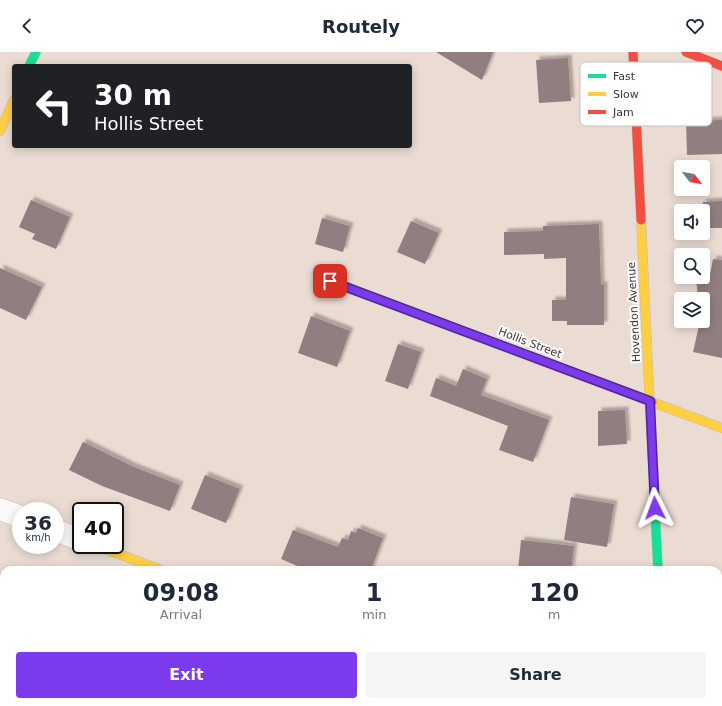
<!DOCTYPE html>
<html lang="en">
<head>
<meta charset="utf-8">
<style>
	body { margin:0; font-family:"DejaVu Sans",sans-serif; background:#f6f6f7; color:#1f2937; height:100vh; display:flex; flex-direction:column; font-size:15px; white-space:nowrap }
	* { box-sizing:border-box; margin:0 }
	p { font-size:13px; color:#747a83 }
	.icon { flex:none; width:22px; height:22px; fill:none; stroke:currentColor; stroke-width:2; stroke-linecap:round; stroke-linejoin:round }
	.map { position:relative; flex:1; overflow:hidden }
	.side { position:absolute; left:0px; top:514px; width:722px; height:140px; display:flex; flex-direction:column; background:#fff; border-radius:12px 12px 0 0; box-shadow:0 2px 10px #0003 }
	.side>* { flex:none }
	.top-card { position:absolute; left:12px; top:12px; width:400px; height:84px; border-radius:4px; box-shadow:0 2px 10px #0003; background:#202124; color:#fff; overflow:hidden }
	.needle { width:26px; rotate:121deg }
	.fabs { position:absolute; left:674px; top:108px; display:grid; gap:8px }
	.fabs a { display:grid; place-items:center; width:36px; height:36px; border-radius:4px; background:#fff; box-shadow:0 2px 10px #0003; font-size:20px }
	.speed { position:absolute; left:12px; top:450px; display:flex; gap:8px; font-size:20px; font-weight:700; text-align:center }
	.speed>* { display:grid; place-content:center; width:52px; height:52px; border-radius:50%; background:#fff; box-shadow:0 2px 10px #0003; line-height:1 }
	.speed small { font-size:10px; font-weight:400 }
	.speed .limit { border:2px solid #111; border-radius:6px; background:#fff; color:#111 }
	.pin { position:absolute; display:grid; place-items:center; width:34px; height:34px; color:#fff; margin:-17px; border-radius:8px; box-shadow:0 2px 6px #0006 }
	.me { position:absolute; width:44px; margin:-22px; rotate:357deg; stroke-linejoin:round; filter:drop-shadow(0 0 3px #0008) }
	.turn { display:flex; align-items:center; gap:14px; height:84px; padding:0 16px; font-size:18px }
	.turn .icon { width:52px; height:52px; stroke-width:2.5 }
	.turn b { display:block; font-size:28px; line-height:34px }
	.eta { display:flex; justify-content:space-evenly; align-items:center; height:68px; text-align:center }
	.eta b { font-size:24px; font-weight:700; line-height:28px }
	.primary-button { display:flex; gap:8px; margin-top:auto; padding:8px 16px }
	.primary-button a { flex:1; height:46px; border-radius:4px; background:#7c3aed; color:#fff; font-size:16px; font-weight:700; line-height:46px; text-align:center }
	.primary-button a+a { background:#f6f6f7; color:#1f2937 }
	header { display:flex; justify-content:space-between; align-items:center; height:52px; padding:0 16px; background:#fff; font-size:18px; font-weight:700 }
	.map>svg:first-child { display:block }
	.building { fill:#917e80; filter:url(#shadow) }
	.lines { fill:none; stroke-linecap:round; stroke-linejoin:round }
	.street-casing { stroke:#c5bbb4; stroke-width:23 }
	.fast-casing { stroke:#c5bbb4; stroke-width:10 }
	.slow-casing { stroke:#c5bbb4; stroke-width:10 }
	.jam-casing { stroke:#c5bbb4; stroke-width:10 }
	.street { stroke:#fcfaf8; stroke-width:22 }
	.fast { stroke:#16e098; stroke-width:9 }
	.slow { stroke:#ffcf43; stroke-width:9 }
	.jam { stroke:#f24e42; stroke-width:9 }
	.route-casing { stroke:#51269a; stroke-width:10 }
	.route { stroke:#7c3aed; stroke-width:7 }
	.labels { text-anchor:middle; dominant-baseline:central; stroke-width:4; stroke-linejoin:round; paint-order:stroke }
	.street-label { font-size:11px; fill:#403630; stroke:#fff }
	.key { fill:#fff; stroke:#c6c3c1; stroke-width:1 }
	.key-label { font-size:11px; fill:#403630 }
</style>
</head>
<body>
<header><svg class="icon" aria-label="back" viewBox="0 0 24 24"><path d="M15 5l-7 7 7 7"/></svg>Routely<svg class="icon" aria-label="heart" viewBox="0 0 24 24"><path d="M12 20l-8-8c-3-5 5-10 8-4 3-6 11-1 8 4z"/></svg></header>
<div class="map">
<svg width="722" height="654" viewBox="0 0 722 654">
	<defs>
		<filter id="shadow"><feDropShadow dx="3.5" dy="-3.5" stdDeviation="1" flood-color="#0004"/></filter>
	</defs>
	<rect width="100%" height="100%" fill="#eadcd3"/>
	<path class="building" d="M436,0H493L482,28Z
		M568,6L571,49L539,51L536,8Z
		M722,68V102L687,103L686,69Z
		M31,148L70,165L56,197L32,187L35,182L19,175Z
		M722,149V176H703V150Z
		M322,166L350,174L343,200L315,192Z
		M411,169L439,181L425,212L397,200Z
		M599,172L601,233H604V273H567V269H552V248H566V206L544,207V202L504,203V180L543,179V174Z
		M713,207L722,208V306L693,300L700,269H703L704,247H698L696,225H703V223H710Z
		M0,216L42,235L26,268L0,256Z
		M311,264L350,279L337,315L298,301Z
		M398,292L421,300L408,337L385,329Z
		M463,317L487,327L481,343L549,368L533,410L499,398L508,374L430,344L436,326L456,334Z
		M625,358L627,392L598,394V359Z
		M83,390L134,415L180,433L170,459L102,434L69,418Z
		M205,423L240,437L226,471L191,457Z
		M571,445L614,452L607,495L564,488Z
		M358,476L383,486L371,518H307L281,507L293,478L338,495L342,486L348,488L351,479L356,481Z
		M521,488L574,494L571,518H518Z"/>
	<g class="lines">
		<g class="street-casing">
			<path id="street" d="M0,457L21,465
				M55,478L81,488
				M511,650L521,654
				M344,654V650"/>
		</g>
		<g class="fast-casing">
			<path id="fast" d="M29,14L36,0
				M330,229L537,307
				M651,377L658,518
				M664,650L665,654"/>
		</g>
		<g class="slow-casing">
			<path id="slow" d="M0,79L14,48
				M641,168L651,377
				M652,350L722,376
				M95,493L161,518"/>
		</g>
		<g class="jam-casing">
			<path id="jam" d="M633,0L641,168
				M686,0L722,14
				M537,307L652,350"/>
		</g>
		<use href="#street" class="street"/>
		<use href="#fast" class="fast"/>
		<use href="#slow" class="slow"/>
		<use href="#jam" class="jam"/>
	</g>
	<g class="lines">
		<g class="route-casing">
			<path id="route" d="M330,229L650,349L655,456"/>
		</g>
		<use href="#route" class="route"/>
	</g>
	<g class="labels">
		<g class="street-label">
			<text transform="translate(634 260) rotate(-93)">Hovendon Avenue</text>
			<text transform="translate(530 291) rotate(21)">Hollis Street</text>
		</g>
	</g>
	<rect x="580" y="10" width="132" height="64" rx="6" class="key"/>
	<rect x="588" y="22" width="18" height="4" fill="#16e098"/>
	<rect x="588" y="40" width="18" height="4" fill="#ffcf43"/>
	<rect x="588" y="58" width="18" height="4" fill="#f24e42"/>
	<g class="key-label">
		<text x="613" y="28">Fast</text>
		<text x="613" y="46">Slow</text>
		<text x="613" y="64">Jam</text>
	</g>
</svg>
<div class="fabs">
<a><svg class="needle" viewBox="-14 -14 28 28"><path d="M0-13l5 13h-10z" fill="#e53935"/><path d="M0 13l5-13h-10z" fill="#747a83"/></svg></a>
<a><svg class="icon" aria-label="sound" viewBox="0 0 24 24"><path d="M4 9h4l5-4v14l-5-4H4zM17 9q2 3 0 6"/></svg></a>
<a><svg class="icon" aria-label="search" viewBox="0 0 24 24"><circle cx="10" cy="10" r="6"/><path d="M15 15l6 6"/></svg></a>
<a><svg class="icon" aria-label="layers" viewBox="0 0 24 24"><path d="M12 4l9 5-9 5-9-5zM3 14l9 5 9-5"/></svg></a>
</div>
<div class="speed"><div>36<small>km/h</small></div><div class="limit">40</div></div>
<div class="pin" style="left:330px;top:229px;background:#d93025"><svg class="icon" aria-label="arrive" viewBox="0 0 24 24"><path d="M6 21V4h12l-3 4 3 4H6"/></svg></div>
<svg class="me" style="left:655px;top:456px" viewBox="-20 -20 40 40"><path d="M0-17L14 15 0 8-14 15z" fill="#7c3aed" stroke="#fff" stroke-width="4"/></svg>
<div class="top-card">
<div class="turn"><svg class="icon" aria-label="left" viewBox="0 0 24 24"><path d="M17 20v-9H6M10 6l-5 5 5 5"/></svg><div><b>30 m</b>Hollis Street</div></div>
</div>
<section class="side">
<div class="eta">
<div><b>09:08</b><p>Arrival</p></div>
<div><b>1</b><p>min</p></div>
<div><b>120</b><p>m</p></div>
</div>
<div class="primary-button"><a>Exit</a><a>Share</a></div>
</section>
</div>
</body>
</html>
